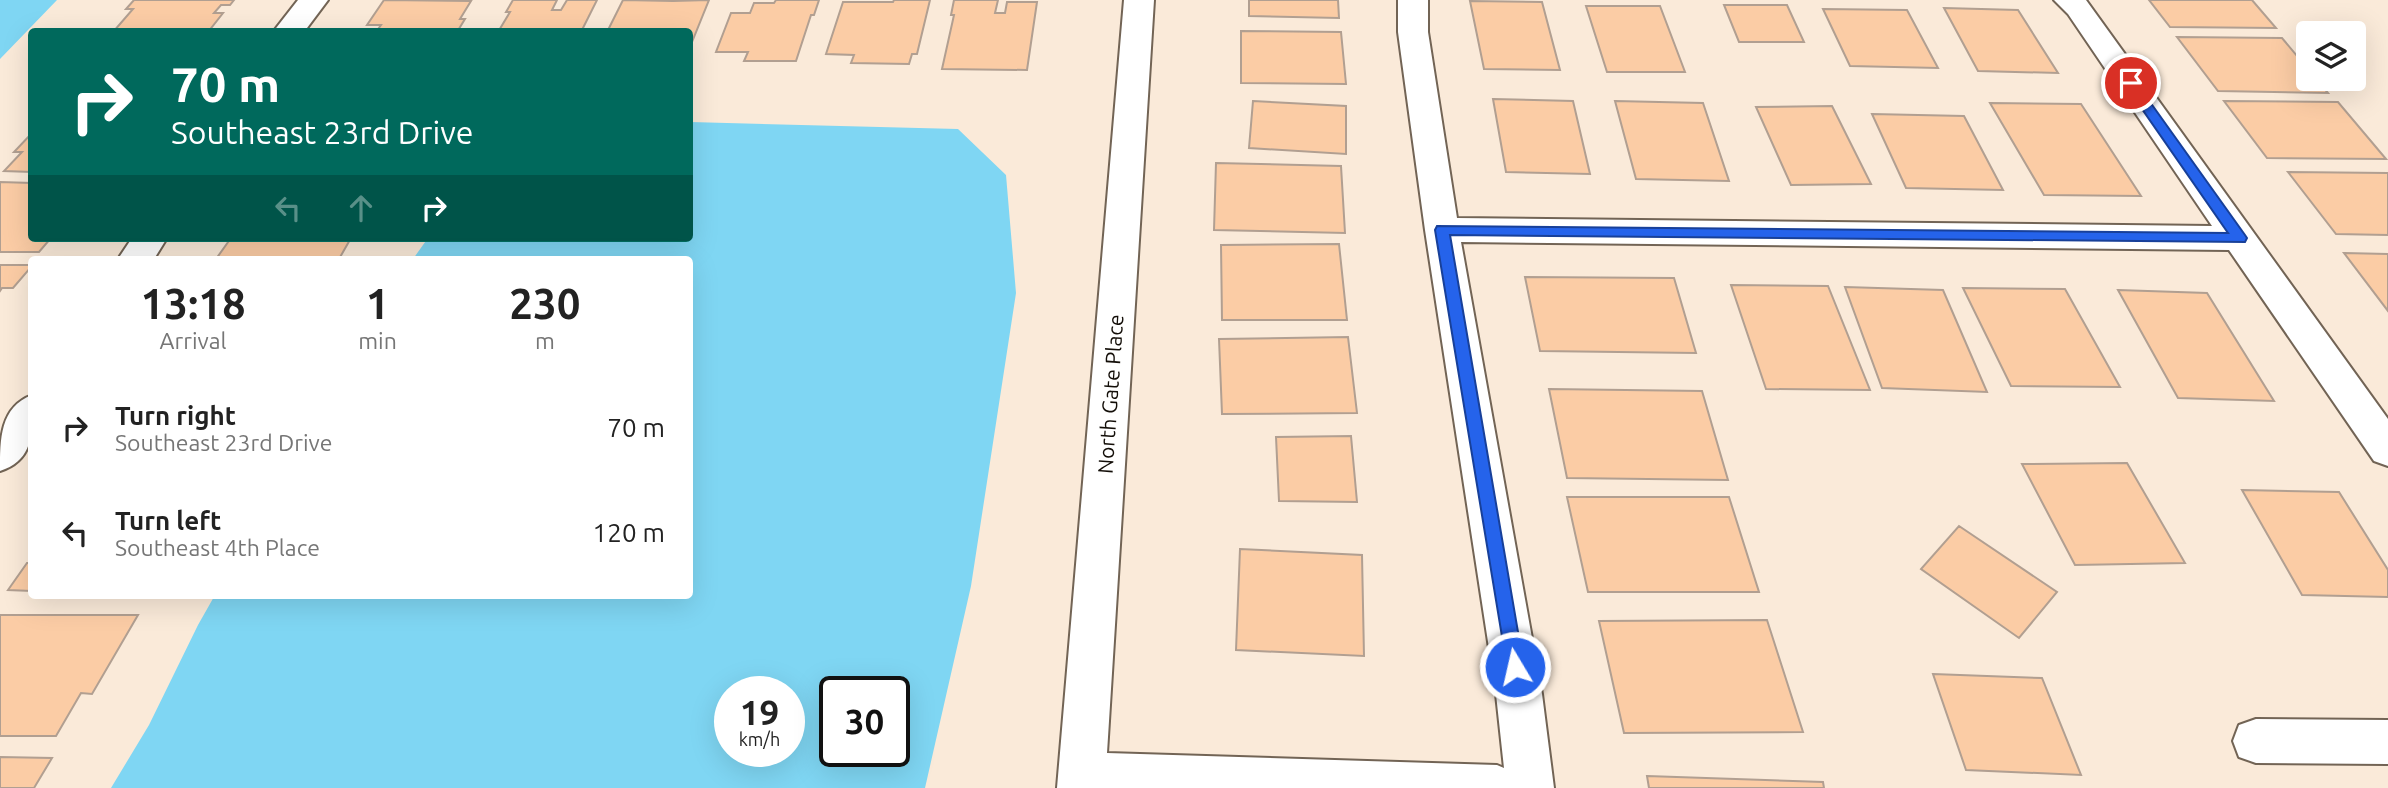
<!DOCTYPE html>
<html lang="en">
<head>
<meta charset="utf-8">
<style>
	body { margin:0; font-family:Ubuntu,sans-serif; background:#f2f2f2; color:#222; height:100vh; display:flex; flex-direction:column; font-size:26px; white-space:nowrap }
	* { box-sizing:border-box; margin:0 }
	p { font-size:23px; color:#767676 }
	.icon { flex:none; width:38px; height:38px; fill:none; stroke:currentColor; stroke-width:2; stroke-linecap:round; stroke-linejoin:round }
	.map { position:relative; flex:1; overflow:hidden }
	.sheet { position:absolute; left:28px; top:256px; width:665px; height:343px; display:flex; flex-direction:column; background:#fff; border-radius:7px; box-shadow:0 7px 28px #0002 }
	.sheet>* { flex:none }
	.guide { position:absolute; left:28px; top:28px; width:665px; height:214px; border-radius:7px; box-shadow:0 7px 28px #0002; background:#00695c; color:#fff; overflow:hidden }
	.controls { position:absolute; left:2296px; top:21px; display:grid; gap:14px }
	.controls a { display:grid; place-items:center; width:70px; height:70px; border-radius:7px; background:#fff; box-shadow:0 7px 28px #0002; font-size:35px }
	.speed { position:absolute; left:714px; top:676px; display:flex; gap:14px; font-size:35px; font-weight:700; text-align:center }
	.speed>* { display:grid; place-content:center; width:91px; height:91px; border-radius:50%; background:#fff; box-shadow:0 7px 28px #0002; line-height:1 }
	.speed small { font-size:18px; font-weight:400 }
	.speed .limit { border:4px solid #111; border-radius:10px; background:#fff; color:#111 }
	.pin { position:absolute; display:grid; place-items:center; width:60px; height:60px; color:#fff; margin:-30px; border:4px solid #fff; border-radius:50%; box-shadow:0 2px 7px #0007 }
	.me { position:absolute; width:77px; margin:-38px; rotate:351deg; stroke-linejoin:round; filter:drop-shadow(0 0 5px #0008) }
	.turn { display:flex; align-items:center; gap:24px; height:147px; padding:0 28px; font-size:32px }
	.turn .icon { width:91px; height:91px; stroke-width:2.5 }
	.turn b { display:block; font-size:49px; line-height:60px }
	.lanes { display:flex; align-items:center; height:66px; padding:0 28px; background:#0003; justify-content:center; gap:35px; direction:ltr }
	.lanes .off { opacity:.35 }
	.eta { display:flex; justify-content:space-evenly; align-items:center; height:119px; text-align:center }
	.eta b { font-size:42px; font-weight:700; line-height:49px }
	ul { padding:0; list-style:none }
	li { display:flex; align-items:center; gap:21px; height:105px; padding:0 28px }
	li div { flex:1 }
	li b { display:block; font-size:26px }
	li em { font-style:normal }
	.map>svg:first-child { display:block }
	.water { fill:#7fd6f3; fill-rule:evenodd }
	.building { fill:#fbcca5; stroke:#b19f91; stroke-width:2 }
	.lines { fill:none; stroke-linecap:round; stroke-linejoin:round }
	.minor-casing { stroke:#726455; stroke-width:4 }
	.minor { fill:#fff; fill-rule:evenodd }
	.route { fill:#2563eb; stroke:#184099; stroke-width:2 }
	.labels { text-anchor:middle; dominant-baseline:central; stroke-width:5; stroke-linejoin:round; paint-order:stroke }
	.street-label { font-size:21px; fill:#130e08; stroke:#fff }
</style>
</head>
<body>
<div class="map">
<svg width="2388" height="788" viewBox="0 0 2388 788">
	<rect width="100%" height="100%" fill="#faead9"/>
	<path class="water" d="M0,0H57L0,59Z
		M690,122L958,129L1006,175L1016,293L971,586L925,788H111L149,725L198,625L215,595H690V259H413L428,238H690ZM730,691H789V751H730ZM835,691H894V751H835Z"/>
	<path class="building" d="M134,0H234L230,5H221L214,13H223L208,32H113L133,9H126Z
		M384,0L471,1L460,19H465L457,32H376L381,25H367Z
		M513,0H557L552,10H561L567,0H597L581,32H498L510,12H506Z
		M623,0L673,1L709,0L690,47V32H607Z
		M776,0H819L814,15H811L796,61H744L748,52H716L731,13H750L754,3H774Z
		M894,0H930L917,54H912L909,64L851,63L854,55L826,54L843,2H893Z
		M954,0H998L995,13H1005L1007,2H1037L1027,70L942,69L954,15H951Z
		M1249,0H1338L1339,18L1249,16Z
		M2149,0H2252L2276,28L2170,27Z
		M1470,1L1542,2L1560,70L1484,69Z
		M1724,5H1787L1804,42H1739Z
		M1586,6H1660L1685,72H1607Z
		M1944,8L2018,10L2058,73L1978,71Z
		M1823,9L1907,10L1938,68L1850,66Z
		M1241,31L1341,32L1346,84L1241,83Z
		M2177,37L2282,38L2308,69V79H2316L2328,93L2218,91Z
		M1493,99L1573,101L1590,174L1506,172Z
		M1253,101L1346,106V154L1249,148Z
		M1615,101L1703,103L1729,181L1636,179Z
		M2224,101L2338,102L2386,159L2267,158Z
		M1990,103L2081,104L2141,196L2044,195Z
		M1832,106L1871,184L1791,185L1756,107Z
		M1872,114L1964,116L2003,190L1906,188Z
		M32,133V172L4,171L22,152H14Z
		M1216,163L1341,166L1345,233L1214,230Z
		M2288,172L2388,173V235L2336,234Z
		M0,182L32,183V238H51L39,252H0Z
		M231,238H351L339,259H216Z
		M1339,244L1347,320H1222L1221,245Z
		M2344,253L2388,254V311Z
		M0,265H32V266L13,288H2L0,291Z
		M1525,277L1674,278L1696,353L1540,351Z
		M1731,285L1828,286L1870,390L1766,389Z
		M1845,287L1943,290L1987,392L1882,388Z
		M1963,288L2065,289L2120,387L2011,386Z
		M2118,290L2207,293L2274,401L2178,398Z
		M1348,337L1357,413L1222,414L1219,339Z
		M1549,389L1702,391L1728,480L1567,478Z
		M1351,436L1357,502L1279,501L1276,437Z
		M2127,463L2185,563L2075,565L2022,464Z
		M2242,490L2339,492L2388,570V597L2302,595Z
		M1567,497H1729L1759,592H1588Z
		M1959,526L2057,592L2019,638L1921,569Z
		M1240,549L1362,555L1364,656L1236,650Z
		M27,563H32V591L8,590Z
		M0,615H138L92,694L81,693L56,736H0Z
		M1767,620L1803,732L1624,733L1599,621Z
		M1933,674L2042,678L2081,775L1966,770Z
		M0,757L52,758L34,788H0Z
		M1647,776L1823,782L1824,788H1649Z"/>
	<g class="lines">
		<g class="minor-casing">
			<path id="minor" d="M298,0H328L304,32H273Z
				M1124,0H1154L1107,753L1497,765L1504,768L1496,694L1425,230L1398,32V0H1428V32L1457,218L2212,226L2068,14L2054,0H2086L2388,419V466L2374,461L2229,250L1461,242L1542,694L1554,788H1057Z
				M132,238H167L154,259H118Z
				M32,395C32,427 37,459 0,471C0,439 0,407 32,395Z
				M2256,719L2388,720V764L2256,763L2239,757L2233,741L2239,725Z"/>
		</g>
		<use href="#minor" class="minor"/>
	</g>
	<path class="route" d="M2131,79L2135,81L2245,235L2247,238L2245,242L1450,235L1524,667L1521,673L1515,675L1508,673L1435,230L1437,226L2228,233L2124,83Z"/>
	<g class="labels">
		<g class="street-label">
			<text transform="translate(1110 394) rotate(-86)">North Gate Place</text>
		</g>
	</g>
</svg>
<div class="controls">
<a><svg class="icon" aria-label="layers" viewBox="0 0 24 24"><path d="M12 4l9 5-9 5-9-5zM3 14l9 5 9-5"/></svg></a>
</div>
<div class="speed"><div>19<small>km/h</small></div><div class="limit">30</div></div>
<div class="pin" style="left:2131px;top:83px;background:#d93025"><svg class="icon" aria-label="arrive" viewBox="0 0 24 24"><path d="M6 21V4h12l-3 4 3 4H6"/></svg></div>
<svg class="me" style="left:1515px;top:667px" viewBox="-20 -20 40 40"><circle r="17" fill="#2563eb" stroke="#fff" stroke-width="3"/><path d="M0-11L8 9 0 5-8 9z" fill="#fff"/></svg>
<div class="guide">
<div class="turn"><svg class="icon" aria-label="right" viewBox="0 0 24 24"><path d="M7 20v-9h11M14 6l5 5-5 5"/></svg><div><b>70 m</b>Southeast 23rd Drive</div></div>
<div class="lanes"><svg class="icon off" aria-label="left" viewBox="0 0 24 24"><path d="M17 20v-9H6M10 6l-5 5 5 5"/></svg><svg class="icon off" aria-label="ahead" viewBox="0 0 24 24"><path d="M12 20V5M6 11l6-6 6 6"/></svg><svg class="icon" aria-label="right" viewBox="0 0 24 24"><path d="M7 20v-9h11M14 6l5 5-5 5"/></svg></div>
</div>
<section class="sheet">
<div class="eta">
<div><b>13:18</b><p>Arrival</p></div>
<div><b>1</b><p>min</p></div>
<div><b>230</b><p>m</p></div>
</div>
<ul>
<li><svg class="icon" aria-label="right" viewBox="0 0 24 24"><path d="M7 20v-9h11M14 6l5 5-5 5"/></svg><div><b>Turn right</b><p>Southeast 23rd Drive</p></div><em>70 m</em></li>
<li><svg class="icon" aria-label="left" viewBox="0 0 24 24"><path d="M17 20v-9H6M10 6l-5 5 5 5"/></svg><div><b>Turn left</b><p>Southeast 4th Place</p></div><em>120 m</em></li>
</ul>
</section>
</div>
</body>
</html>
